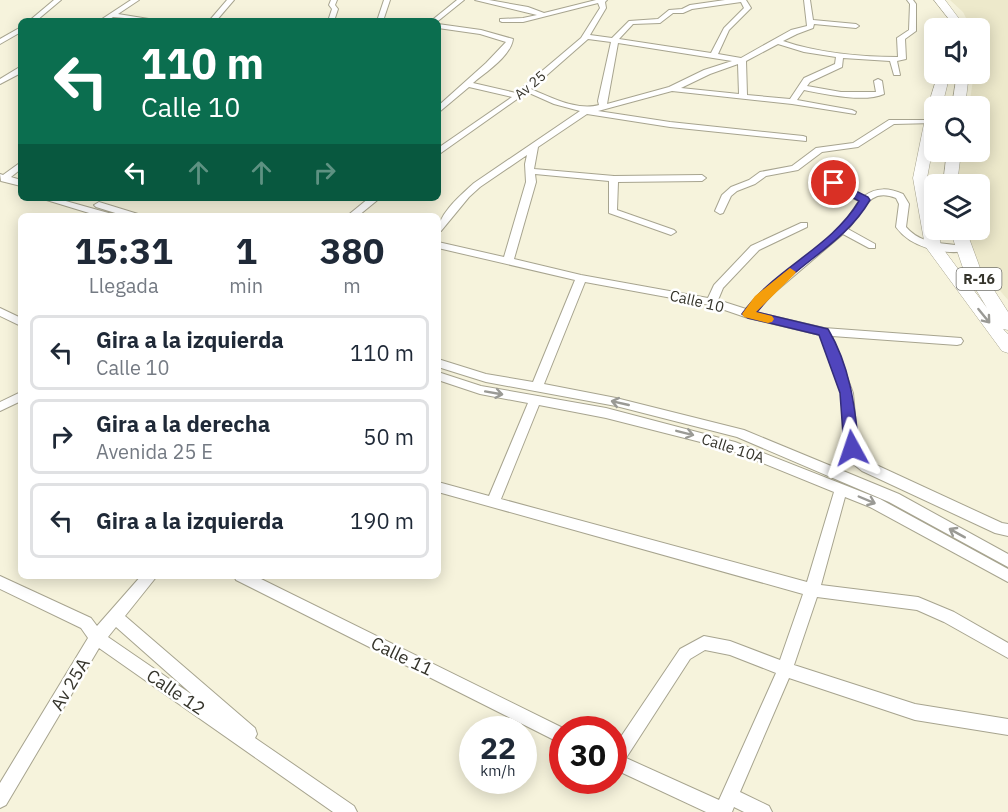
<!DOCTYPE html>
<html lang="es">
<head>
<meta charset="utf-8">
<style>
	body { margin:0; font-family:"IBM Plex Sans",sans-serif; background:#f2f2f3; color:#1f2937; height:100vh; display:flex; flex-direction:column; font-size:22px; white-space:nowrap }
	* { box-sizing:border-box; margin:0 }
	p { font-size:20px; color:#747a83 }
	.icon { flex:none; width:33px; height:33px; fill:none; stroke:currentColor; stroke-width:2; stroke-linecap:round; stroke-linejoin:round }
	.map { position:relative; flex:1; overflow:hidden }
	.drawer { position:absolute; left:18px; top:213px; width:423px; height:366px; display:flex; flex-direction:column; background:#fff; border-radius:9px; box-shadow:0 3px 15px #0003 }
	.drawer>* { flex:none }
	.guide { position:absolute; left:18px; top:18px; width:423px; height:183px; border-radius:9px; box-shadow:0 3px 15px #0003; background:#0b6e4f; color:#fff; overflow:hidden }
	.buttons { position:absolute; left:924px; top:18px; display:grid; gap:12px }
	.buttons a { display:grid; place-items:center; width:66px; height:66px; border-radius:9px; background:#fff; box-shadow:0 3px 15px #0003; font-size:30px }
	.speed { position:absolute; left:459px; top:716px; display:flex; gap:12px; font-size:30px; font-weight:700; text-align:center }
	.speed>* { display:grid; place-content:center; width:78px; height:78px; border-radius:50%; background:#fff; box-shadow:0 3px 15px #0003; line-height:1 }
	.speed small { font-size:15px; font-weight:400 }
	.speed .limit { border:9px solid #d22; background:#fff; color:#111 }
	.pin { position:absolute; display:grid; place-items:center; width:51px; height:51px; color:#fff; margin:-26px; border:3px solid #fff; border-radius:50%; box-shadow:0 2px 6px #0007 }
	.me { position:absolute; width:66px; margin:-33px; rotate:355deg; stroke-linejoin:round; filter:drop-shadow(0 0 4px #0008) }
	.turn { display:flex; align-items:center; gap:21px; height:126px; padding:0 24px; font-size:27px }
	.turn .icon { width:78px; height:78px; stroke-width:2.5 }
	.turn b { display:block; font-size:42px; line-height:51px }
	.lanes { display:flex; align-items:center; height:57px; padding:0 24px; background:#0003; justify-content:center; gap:30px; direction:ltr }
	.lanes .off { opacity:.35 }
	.eta { display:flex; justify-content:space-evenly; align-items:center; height:102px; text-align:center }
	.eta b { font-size:36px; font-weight:700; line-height:42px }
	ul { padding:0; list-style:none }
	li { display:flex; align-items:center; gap:18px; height:75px; margin:0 12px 9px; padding:0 12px; border:3px solid #e0e1e3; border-radius:9px }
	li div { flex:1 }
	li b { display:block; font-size:22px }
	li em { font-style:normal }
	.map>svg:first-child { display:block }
	.built { fill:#ede9cb }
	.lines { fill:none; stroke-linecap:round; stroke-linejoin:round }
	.minor-casing { stroke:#a7a48f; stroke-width:2 }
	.primary-casing { stroke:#a7a48f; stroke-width:1 }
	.minor { fill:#fff; fill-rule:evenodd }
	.primary { fill:#fff; fill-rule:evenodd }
	.oneway { stroke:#9a9a95 }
	.route { fill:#5045bd; stroke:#342d7b; stroke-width:1.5 }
	.slow { fill:#f59e0b }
	.labels { text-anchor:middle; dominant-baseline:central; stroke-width:5; stroke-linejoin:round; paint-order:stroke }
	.far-street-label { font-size:14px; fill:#35342b; stroke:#fff }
	.shield { fill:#fff; stroke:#72716b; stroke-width:1.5 }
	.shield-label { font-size:14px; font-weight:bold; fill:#35342b }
	.street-label { font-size:15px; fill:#35342b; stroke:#fff }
	.near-street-label { font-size:18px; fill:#35342b; stroke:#fff }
</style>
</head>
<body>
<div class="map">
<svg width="1008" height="812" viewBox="0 0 1008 812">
	<rect width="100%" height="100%" fill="#f6f3dc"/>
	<path class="built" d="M950,0H1008V300L979,266L968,247L964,230H980V184H956L962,152H980V106H969L974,74H980V28H971L963,12Z"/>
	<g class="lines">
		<g class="minor-casing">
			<path id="minor" d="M54,0H61L36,21H29Z
				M131,0H139L118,14L161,21L113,17L107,21H99Z
				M227,0H234L216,21H209Z
				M331,0H337L335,5L338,9L334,21H328L332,9L329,5Z
				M384,0H390L383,21H377Z
				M457,0H464L438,21H431Z
				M475,0H489L528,7L544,13L596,0H607L605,2L606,8L590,35L612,38L629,21L658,19L669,10L682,9L690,5L725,0H746L751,8L729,30L718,54L741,58L791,30L807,26L804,0H810L813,20L856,24L859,26L856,28L814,24L813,28L797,34L783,41C818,53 862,57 898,57L897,38L909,30L910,4L907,0H913L916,4V31L905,39L906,59L897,61L900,75H894L890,61L843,58L842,67L810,82L807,86L841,92H876L874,81L878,79L882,81L884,94C864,103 825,94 804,90L797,100L852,110L856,112L855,114L792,104L672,91L598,111L670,122L803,136L806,137V141L670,127L587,114L538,147L534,169L614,176L702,175L706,178L702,181L618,182L617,210L674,230L676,232L671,235L609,213V181L535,174L536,182L514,259L581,275L708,298L714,285L751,246L801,223H807V227L759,250L723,288L718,300L746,309C774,276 814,256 843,224C849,217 854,208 859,201L846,195L827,181V177C838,176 852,191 864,196C877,187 889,188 903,194L909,204L906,227C922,246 945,242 968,247V251C943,255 911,248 896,227L899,204L896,198C868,187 863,212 848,229L875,244V248H869L843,234L775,292L755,312L824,328L961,338L963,341L961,344L957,345L832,336L853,393L858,448L861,456L872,463L1002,523L1008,524V536L995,533L862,471L852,463L846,448L841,393L820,335L748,318L710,305L585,282L544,384L616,398L744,430L899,494L1008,554V567L889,502L737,437L616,406L486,382L438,367V359L486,374L533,382L575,280L438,248V242L504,257L526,182L525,164L527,155L480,187L469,197L441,231L438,232C438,214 461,195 474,183L580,111L554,104L527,92L438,155V148L512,97L469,87L438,113V106L486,63L506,42L480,34L438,28V24L481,30L513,39C511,56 486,72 473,83L516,93L581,38L600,8L598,3L523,22H502L500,21V19L523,18L537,15ZM741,2L744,8L724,28L711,53L619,39L633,24L660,23L673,13H683L692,9ZM588,39L611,42L598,101L599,105C577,111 552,98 531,89ZM618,43L732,61L704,70L669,87L607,104ZM778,44L804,52L836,57L835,64L804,78L790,99L747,95L746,61ZM738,64L739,94L681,88L710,74Z
				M21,27V32L0,44V39Z
				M18,68H21V73L0,84V79Z
				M889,120H934V123L894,124L858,147L822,152L798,170L766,176L755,184L737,191L731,196L723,213L720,214L715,211L722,195L731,187L749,180L760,172L792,166L816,148L853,143Z
				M21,162V169L11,177L21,180V186L1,181L0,174L3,175Z
				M40,198H55L112,214L114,216H99Z
				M369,198H380L358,216H347Z
				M99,202L138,214L140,216H125L96,207L94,205Z
				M0,308L21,318V326L0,316Z
				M438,372L481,386L606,408L735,442L880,499L1008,569V582L870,507L845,497L821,585L918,597L954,612L1008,643V658L944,622L917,610L817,597L794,665L915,704L1008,719V735L915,720L789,678L740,792L769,806L772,812H744L734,807L732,812H706L614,769V747L680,649L704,636L730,641L780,660L803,594L438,492V482L489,496L528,403L480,394L438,380ZM539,405L606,418L728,449L834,492L807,582L501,499ZM705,650L730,655L776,673L719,800L626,758L690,659Z
				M21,392V401L0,411V402Z
				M0,576L91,618L97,626L141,576H157L125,616L255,728L257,734L255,738L354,806L357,812H333L99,648L6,805L0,808V783L88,638L81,628L0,589ZM116,627L194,696L108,637Z
				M234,576H255L565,729H562V744L236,580Z"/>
		</g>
		<g class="primary-casing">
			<path id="primary" d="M934,0H945L966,28H956Z
				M938,74H950L942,106H934V141L927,178L934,214V230H938L941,246L987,308L963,268L950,230H966L980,268L1008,312V330L1003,329L1008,334V353L1002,351L925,246L913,178L927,109Z
				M957,74H969L965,106H952Z
				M947,152H961L957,184H943Z"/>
		</g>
		<use href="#minor" class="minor"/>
		<use href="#primary" class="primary"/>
	</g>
	<defs><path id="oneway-shaft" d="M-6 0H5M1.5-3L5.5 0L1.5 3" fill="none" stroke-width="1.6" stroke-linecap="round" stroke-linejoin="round" transform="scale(1.5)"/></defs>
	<g class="oneway">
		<use href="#oneway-shaft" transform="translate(984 316) rotate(51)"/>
		<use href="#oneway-shaft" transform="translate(494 393) rotate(10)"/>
		<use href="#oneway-shaft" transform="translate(620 403) rotate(-167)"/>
		<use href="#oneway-shaft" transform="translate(685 433) rotate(14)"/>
		<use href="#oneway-shaft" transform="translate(867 500) rotate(23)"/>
		<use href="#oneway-shaft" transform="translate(957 533) rotate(-151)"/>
	</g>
	<path class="route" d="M834,180L868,197L870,200C848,238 810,257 779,287C771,295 764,304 757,312L828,329C850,366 855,406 859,448L857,452H847L844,448L840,393L819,335L748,318L742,314C773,269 831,248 859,201L830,185L829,183Z"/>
	<path class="slow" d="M790,268L796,272L794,275L756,312L772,316L774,319L772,322L768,323L744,317L742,314L755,296Z"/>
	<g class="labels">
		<g class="far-street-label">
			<text transform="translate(530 85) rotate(-40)">Av 25</text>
		</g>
		<rect class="shield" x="956.5" y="268" width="45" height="22" rx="4.5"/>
		<g class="shield-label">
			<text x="979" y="279">R-16</text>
		</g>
		<g class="street-label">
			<text transform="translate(697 301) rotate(13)">Calle 10</text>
			<text transform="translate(733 448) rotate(18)">Calle 10A</text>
		</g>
		<g class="near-street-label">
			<text transform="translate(402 656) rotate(26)">Calle 11</text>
			<text transform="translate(70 684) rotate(-59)">Av 25A</text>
			<text transform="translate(176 692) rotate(34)">Calle 12</text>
		</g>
	</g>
</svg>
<div class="buttons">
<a><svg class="icon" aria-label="sound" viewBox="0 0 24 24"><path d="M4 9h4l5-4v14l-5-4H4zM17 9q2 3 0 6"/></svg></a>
<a><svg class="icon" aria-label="search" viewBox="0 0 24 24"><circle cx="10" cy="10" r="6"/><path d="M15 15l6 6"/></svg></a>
<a><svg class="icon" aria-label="layers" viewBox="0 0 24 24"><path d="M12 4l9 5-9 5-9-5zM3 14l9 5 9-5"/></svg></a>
</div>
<div class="speed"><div>22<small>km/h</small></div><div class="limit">30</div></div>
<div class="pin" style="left:834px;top:183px;background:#d93025"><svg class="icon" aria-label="arrive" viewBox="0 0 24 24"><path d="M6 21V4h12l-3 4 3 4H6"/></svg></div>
<svg class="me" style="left:852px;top:448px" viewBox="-20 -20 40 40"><path d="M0-17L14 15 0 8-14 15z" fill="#5045bd" stroke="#fff" stroke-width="4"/></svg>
<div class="guide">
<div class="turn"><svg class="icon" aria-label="left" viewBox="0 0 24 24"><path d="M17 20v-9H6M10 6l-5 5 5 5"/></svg><div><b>110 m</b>Calle 10</div></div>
<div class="lanes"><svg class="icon" aria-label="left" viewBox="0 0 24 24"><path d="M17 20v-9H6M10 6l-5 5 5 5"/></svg><svg class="icon off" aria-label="ahead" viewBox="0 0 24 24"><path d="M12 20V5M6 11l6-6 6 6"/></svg><svg class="icon off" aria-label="ahead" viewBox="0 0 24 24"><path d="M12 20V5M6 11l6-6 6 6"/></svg><svg class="icon off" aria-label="right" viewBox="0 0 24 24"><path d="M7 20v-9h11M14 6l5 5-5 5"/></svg></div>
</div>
<section class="drawer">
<div class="eta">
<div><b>15:31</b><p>Llegada</p></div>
<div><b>1</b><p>min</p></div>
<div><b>380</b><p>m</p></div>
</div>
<ul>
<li><svg class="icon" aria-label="left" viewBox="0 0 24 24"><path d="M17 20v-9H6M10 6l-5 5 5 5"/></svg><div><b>Gira a la izquierda</b><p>Calle 10</p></div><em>110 m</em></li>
<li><svg class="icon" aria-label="right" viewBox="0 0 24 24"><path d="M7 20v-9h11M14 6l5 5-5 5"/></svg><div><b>Gira a la derecha</b><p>Avenida 25 E</p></div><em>50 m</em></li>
<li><svg class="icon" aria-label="left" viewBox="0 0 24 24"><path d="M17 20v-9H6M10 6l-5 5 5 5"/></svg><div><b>Gira a la izquierda</b></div><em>190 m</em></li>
</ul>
</section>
</div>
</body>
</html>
